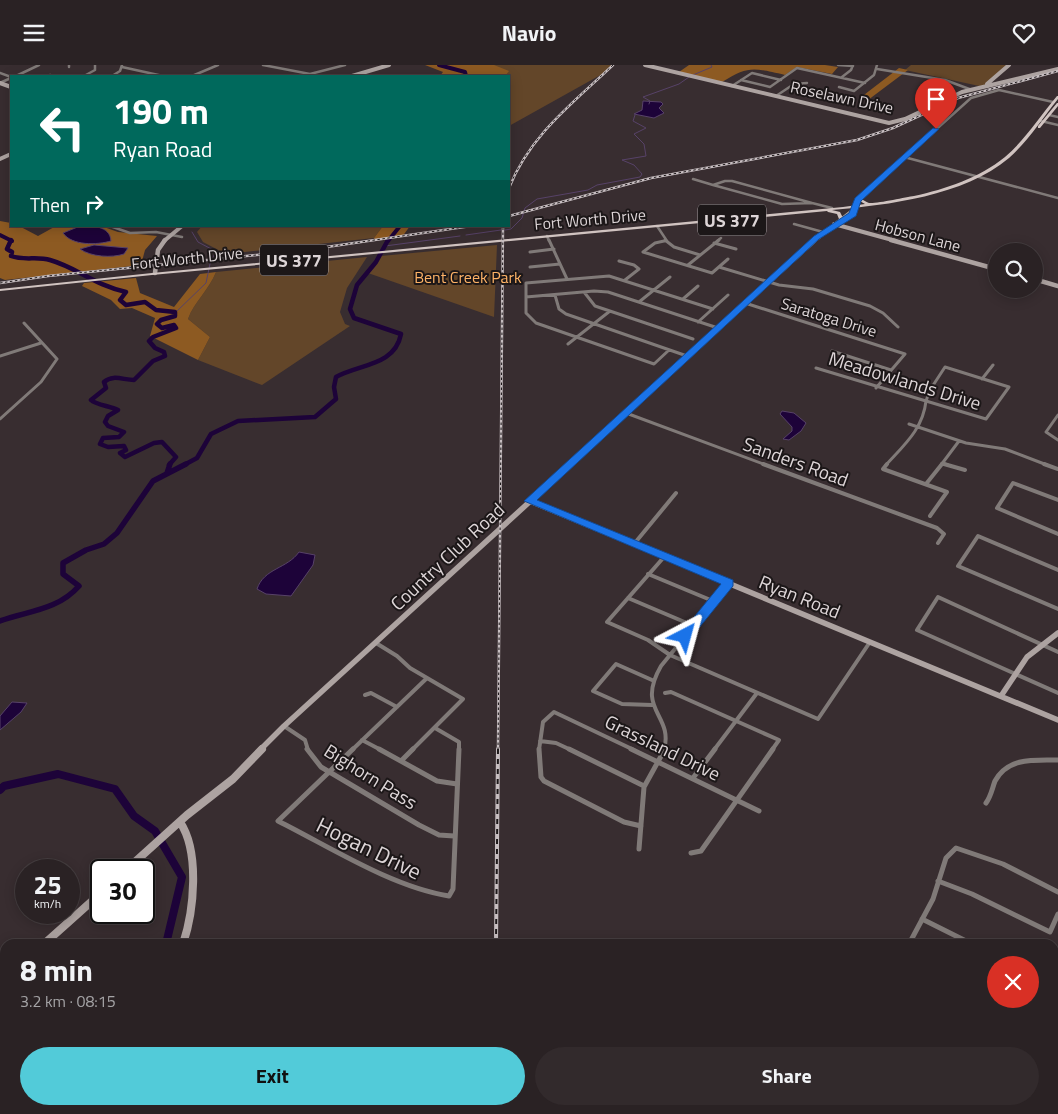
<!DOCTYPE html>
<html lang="en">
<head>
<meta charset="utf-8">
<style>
	body { margin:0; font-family:"Titillium Web",sans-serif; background:#322a2c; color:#f1f3f6; height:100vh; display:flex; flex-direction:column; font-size:19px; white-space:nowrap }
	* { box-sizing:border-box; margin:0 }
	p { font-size:16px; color:#a5a4a6 }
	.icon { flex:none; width:28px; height:28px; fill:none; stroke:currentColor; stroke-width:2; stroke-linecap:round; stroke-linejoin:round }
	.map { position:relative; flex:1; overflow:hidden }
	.drawer { position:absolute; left:0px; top:874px; width:1059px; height:176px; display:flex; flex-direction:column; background:#2a2224; border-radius:15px 15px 0 0; box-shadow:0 2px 12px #0003,0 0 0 1px #463f41 }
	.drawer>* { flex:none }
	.guide { position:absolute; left:10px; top:10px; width:500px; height:152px; border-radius:0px; box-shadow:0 2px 12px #0003,0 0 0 1px #463f41; background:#00695c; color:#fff; overflow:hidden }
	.tools { position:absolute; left:988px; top:178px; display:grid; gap:10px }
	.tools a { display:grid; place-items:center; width:55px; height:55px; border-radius:50%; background:#2a2224; box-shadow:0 2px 12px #0003,0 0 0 1px #463f41; font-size:25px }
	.speed { position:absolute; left:15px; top:794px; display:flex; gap:10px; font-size:25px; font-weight:700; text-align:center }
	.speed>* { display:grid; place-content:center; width:65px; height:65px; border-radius:50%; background:#2a2224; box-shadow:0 2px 12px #0003,0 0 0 1px #463f41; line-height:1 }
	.speed small { font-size:12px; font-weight:400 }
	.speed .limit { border:2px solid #111; border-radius:8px; background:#fff; color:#111 }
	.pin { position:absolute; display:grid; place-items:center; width:42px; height:42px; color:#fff; margin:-51px -21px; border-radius:50% 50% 50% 0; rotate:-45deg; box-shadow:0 0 5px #0007 }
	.pin .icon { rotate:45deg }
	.me { position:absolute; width:55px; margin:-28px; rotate:39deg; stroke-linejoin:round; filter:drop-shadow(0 0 4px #0008) }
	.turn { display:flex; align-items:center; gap:18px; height:105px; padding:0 20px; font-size:22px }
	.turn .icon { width:65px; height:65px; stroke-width:2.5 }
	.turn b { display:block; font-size:35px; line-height:42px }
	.then { display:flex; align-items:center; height:48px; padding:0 20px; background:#0003; gap:10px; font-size:19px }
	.round { display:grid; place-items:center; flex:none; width:52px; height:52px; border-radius:26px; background:#322a2c }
	.summary { display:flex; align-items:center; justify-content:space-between; height:85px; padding:0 20px }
	h1 { font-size:30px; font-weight:700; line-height:38px }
	.action { display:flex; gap:10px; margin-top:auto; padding:10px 20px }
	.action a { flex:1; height:58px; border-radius:30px; background:#52cbd9; color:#111; font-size:20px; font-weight:700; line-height:58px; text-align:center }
	.action a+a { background:#322a2c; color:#f1f3f6 }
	header { display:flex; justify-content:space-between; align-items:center; height:65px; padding:0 20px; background:#2a2224; font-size:22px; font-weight:700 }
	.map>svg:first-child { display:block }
	.green { fill:#634629 }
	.forest { fill:#8d5a22 }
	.water { fill:#1d0339; stroke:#574268 }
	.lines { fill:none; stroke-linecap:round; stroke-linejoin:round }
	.stream { stroke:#574268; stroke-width:1 }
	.river-far3 { stroke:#1d0339; stroke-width:4 }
	.river-far2 { stroke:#1d0339; stroke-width:4.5 }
	.river-far1 { stroke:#1d0339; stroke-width:5.5 }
	.river { stroke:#1d0339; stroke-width:8 }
	.street-far3 { stroke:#807a78; stroke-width:2.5 }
	.street-far2 { stroke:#807a78; stroke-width:3 }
	.street-far1 { stroke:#807a78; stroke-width:4 }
	.street { stroke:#807a78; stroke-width:5 }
	.secondary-far3 { stroke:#ada3a1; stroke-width:4 }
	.secondary-far2 { stroke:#ada3a1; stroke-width:4.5 }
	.secondary-far1 { stroke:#ada3a1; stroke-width:5.5 }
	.secondary { stroke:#ada3a1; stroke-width:8 }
	.primary { fill:#d0c3c0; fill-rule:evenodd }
	.rail-far1-casing { stroke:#c7bec1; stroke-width:2.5 }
	.rail-casing { stroke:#c7bec1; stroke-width:4 }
	.rail-far1 { stroke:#1c1718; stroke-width:1; stroke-dasharray:2.5; stroke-linecap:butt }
	.rail { stroke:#1c1718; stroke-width:2; stroke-dasharray:5; stroke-linecap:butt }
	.route { fill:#1a73e8; stroke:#114b97 }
	.labels { text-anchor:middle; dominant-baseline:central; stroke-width:4; stroke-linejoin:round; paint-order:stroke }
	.far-street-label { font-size:16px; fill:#ddd5d7; stroke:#1c1718 }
	.far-park-label { font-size:16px; fill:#fdb266; stroke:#1c1718 }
	.shield { fill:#1c1718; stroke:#a39c9e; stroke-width:1 }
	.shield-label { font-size:18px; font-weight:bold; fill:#ddd5d7 }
	.street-label { font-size:19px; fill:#ddd5d7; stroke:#1c1718 }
	.near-street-label { font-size:22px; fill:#ddd5d7; stroke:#1c1718 }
</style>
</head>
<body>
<header><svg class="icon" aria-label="menu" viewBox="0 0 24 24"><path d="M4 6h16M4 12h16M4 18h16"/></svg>Navio<svg class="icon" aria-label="heart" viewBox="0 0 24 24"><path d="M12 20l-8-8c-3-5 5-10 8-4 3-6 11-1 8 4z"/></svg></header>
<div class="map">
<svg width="1058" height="1049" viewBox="0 0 1058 1049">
	<rect width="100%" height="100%" fill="#382d30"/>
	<path class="green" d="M442,0H613L604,8L509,61V11H469Z
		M911,0H1009L984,22L905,5Z
		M202,161H383L374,173L226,189L203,177L197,167Z
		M497,180L494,252L368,208L381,191Z
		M367,192L347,223L340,247L345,259L350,261L262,320L198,295L210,272L188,254C194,237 209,225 216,207Z"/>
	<path class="forest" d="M425,0H494L509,6L505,11H440L443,7Z
		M689,0H825L838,2L832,9L797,2L785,10C754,3 749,0 722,17L679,7Z
		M899,3L908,5L868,35L860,33Z
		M0,156L11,158V161H19L38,171L56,161H101L118,167L157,171L145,185L141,200L5,215L0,213Z
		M383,161H410L402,172L375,175L374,173Z
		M216,207C209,225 194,237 188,254L210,272L198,295L150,271L155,253L132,243L120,244L111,235L82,221L84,218L136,213L140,228L174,242L200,209Z"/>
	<path class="water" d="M643,36L661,37L663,39L659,43L664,48L654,53L634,49L642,45Z
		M80,161C91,161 110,160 111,176C97,180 72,181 63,168Z
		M94,180L128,183L124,189C112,193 91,192 80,184Z
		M782,346L794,348L806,358L801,366L789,375L783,374L792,366V362L780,349Z
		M299,487L315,490L313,500L291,531L266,529L257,524C264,503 287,504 299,487Z
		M12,637L27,638L21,647L0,665V651Z"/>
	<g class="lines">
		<path class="stream" d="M693,10L712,2L711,0
			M649,39L650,36L643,32L679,19L689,12
			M505,165L511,164L522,153L525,143L537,134L588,125L597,120L640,112L642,109L634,100L622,95L646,91L644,79L634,69L646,63L633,56L635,50
			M466,170L501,165
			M385,181L460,171
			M175,248L206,218L211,194L217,187L198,177L192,167"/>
		<path class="river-far3" d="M439,0L465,7L466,11
			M0,170L12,176
			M388,176L400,161"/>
		<path class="river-far2" d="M11,175L7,184L12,187L11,191C24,196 37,191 50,195C78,203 94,220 126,227L120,235L126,240L145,237L156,245L175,247V251L161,255L157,259L162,263L174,260L176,263L153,272L149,276L155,283L164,287L165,291L153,296L134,315C123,315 113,309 104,317L106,323L91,335C96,340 110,341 118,345L108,351L105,357L108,361L124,367L119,372L103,373L100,379L108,382L124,381L126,385L120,388L125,392L154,378L162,377L176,392L169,400
			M184,400L197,393L211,369L238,356L315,352L336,334L334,322L336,312C359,299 395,301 401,269L354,253L350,244L357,220L376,197L388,175"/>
		<path class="river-far1" d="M167,408L170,399
			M0,556C28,546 58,545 79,521L63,509V498L86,485L104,479L117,468L153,416L186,399"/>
		<path class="river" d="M0,725L4,721L58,709L115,724L134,751L155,766L182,812L166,879
			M184,1045L186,1049"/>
		<path class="street-far3" d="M69,0V2
			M263,0L310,9L345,0
			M838,0L853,1
			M122,2L163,11
			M877,4L945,15L972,25
			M0,8L11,12
			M50,10L55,11
			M16,11L39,0
			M84,11L95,5V0
			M112,11L120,6L122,0
			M192,11L218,0
			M842,12L851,5L853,0
			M741,15L770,22L797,3L865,18
			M2,17L11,13
			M732,21L752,8L781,15
			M839,22L854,26L874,10L877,0
			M776,31L794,19L807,18
			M1049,50L1058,52
			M1041,56L1058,60
			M904,92L1058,133
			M693,114L713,120
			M725,116H732L812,138L782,139L713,120Z
			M812,138L832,143
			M856,141L862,131L971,33L999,25L1053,37
			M794,159L823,167
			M110,161L130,168L156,167L182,172
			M657,161L667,176
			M547,171L549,176
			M717,176L721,173"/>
		<path class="street-far2" d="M549,175L567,214
			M665,175L674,182L700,190
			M664,176L655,178L643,187L712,208L728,194
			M714,178L736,184
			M530,187L554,184
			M619,196L634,200L639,204L625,215
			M688,200L719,175
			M530,202L560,199
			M719,202L779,220L813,224L870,241L883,248L898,262
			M584,227L595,241L693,274
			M555,230L559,244L566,249L687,291
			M526,232L594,226L608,227L718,263
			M683,234L698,221
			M639,237L670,212
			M745,238L905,289L876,323
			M698,257L728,230
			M568,279L610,246
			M669,285L654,299L536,258L526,248V218L609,211L713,244
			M832,286L891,305
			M0,291L41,278
			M945,302L1009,322L986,354L926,336L930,325Z
			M816,303L926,336
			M982,314L993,300
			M626,348L766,400
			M1058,350L1046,367L1058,375
			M0,354L41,317L57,294L24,258
			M909,359L966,378L1005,384L1047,400
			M942,398L948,400
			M886,400C904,380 923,364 926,336
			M941,400L959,376"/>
		<path class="street-far1" d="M763,399L937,463L944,469L938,478
			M887,399L883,404L947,427L930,451
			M944,399L965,405
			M1044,399L1058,404
			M926,419L942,399
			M1058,435L1013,418L997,443L1058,469
			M634,479L676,428
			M664,492L607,557L648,575L670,590L818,654L870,577
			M1058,505L978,471L958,501L1058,544
			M648,509L713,536
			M628,533L694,561
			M376,578L397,591L410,603L463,634L412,685
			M1058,587L938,532L917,565L1058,628
			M652,615L616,599L593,626L622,639L652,640
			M665,628L671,627L779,675L772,685
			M365,630L371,628L397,642
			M284,661L305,675L308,685
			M435,663L459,677V685
			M362,675L381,685
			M540,676L556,678L571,685
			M352,685L426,614
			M539,685L543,657L554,647L634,685
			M664,685C674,649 635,646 661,601L729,518
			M714,685L757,628"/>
		<path class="street" d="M307,684L321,702L419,760L439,770L454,771
			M353,684L278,756C330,782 392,822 449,831L453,824L459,684
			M379,684L437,716L457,719
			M539,684L541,712L544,716L624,757L641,761
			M569,684L644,721
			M631,684L759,746
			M401,696L413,684
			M693,713L715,684
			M986,738C991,731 992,724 995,716C1008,692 1035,695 1058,695
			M639,784L644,722L665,684
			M691,788L701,786L773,684
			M938,816L972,829L1050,867L1058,849
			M922,854L972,879
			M909,879L933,834L946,793L956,783L1003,799L1058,827
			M1054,968L1058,960
			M664,1045L671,1049
			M777,1045L784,1049
			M621,1049L623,1045
			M691,1049L693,1045
			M847,1049L849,1045
			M1020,1049L1022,1045"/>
		<path class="secondary-far3" d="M645,0L889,58L905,54L962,27L1058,4
			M352,11L389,0
			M0,18L11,22
			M988,21L987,19L1009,0
			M0,94L11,89
			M834,159L896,176
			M164,176L182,161
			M814,176L856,143"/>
		<path class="secondary-far2" d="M891,175L996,204
			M155,208L158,185L165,175
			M1034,214L1058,221
			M569,400L815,175"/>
		<path class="secondary-far1" d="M530,436L1058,655
			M1001,631L1027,592L1058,568
			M260,685L284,661L571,399"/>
		<path class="secondary" d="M180,757C200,787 194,846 183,879
			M126,805L187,750L233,714L262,684
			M44,879L101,828
			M0,913L5,910
			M203,1045L205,1049
			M973,1045L980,1049"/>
		<path class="primary" d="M1057,31H1058V34C1042,54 1028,76 1009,93C964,131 888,140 832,145L840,147L843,153L841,154H839L837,149L828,147L827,146L152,210L0,226V224L152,208L843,142L865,139L858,135V133H859C862,134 866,137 869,138C876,139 906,132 914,131C946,124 979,113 1005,92C1025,75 1040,51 1057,31Z
			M1057,38H1058V41L1040,63H1038V61Z"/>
		<g class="rail-far1-casing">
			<path id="rail-far1" d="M509,123C530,70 573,38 613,0
				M509,151L651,113L857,75L893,63L958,33L1058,6
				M0,218L48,211L306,185L471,161
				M498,685L503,161"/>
		</g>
		<g class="rail-casing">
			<path id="rail" d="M496,879L498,684
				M495,1045V1049"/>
		</g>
		<use href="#rail-far1" class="rail-far1"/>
		<use href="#rail" class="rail"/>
	</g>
	<path class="route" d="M933,63L939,64L861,136L856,151L819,174L537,435L733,515V521L690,574H681V568L721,519L524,436L814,171L849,148L855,133Z"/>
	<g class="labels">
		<g class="far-street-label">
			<text transform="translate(842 32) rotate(12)">Roselawn Drive</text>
			<text transform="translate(590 154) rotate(-5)">Fort Worth Drive</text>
			<text transform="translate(918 170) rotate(15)">Hobson Lane</text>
			<text transform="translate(187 193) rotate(-6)">Fort Worth Drive</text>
			<text transform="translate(829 252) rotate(17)">Saratoga Drive</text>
		</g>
		<g class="far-park-label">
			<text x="468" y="212">Bent Creek Park</text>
		</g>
		<g class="shield">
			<rect x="698" y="139.5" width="68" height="31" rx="4"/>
			<rect x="260" y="179.5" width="68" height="31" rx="4"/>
		</g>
		<g class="shield-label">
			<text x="732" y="155">US 377</text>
			<text x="294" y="195">US 377</text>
		</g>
		<g class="street-label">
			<text transform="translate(905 315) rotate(17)">Meadowlands Drive</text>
			<text transform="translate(796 396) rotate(20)">Sanders Road</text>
			<text transform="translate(447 491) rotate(-43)">Country Club Road</text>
			<text transform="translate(800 531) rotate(22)">Ryan Road</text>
			<text transform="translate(663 682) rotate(26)">Grassland Drive</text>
			<text transform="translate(371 711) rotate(32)">Bighorn Pass</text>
		</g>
		<g class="near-street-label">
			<text transform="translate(369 783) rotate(26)">Hogan Drive</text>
		</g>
	</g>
</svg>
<div class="tools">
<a><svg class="icon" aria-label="search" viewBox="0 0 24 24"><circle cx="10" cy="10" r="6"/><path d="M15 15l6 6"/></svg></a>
</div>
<div class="speed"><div>25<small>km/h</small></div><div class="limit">30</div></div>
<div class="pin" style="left:936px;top:64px;background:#d93025"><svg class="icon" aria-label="arrive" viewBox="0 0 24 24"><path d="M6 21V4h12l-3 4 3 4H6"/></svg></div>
<svg class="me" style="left:685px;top:571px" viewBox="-20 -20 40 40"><path d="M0-17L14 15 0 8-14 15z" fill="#1a73e8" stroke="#fff" stroke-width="4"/></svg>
<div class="guide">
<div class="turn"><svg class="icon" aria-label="left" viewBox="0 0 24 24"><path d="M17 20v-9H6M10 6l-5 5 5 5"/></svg><div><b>190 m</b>Ryan Road</div></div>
<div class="then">Then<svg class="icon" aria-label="right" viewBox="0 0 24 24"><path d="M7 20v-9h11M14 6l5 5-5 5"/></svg></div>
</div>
<section class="drawer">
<div class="summary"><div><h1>8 min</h1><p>3.2 km · 08:15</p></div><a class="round" style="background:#d93025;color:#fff"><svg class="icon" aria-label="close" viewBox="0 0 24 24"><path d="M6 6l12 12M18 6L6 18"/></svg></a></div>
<div class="action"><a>Exit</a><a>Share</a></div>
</section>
</div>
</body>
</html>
